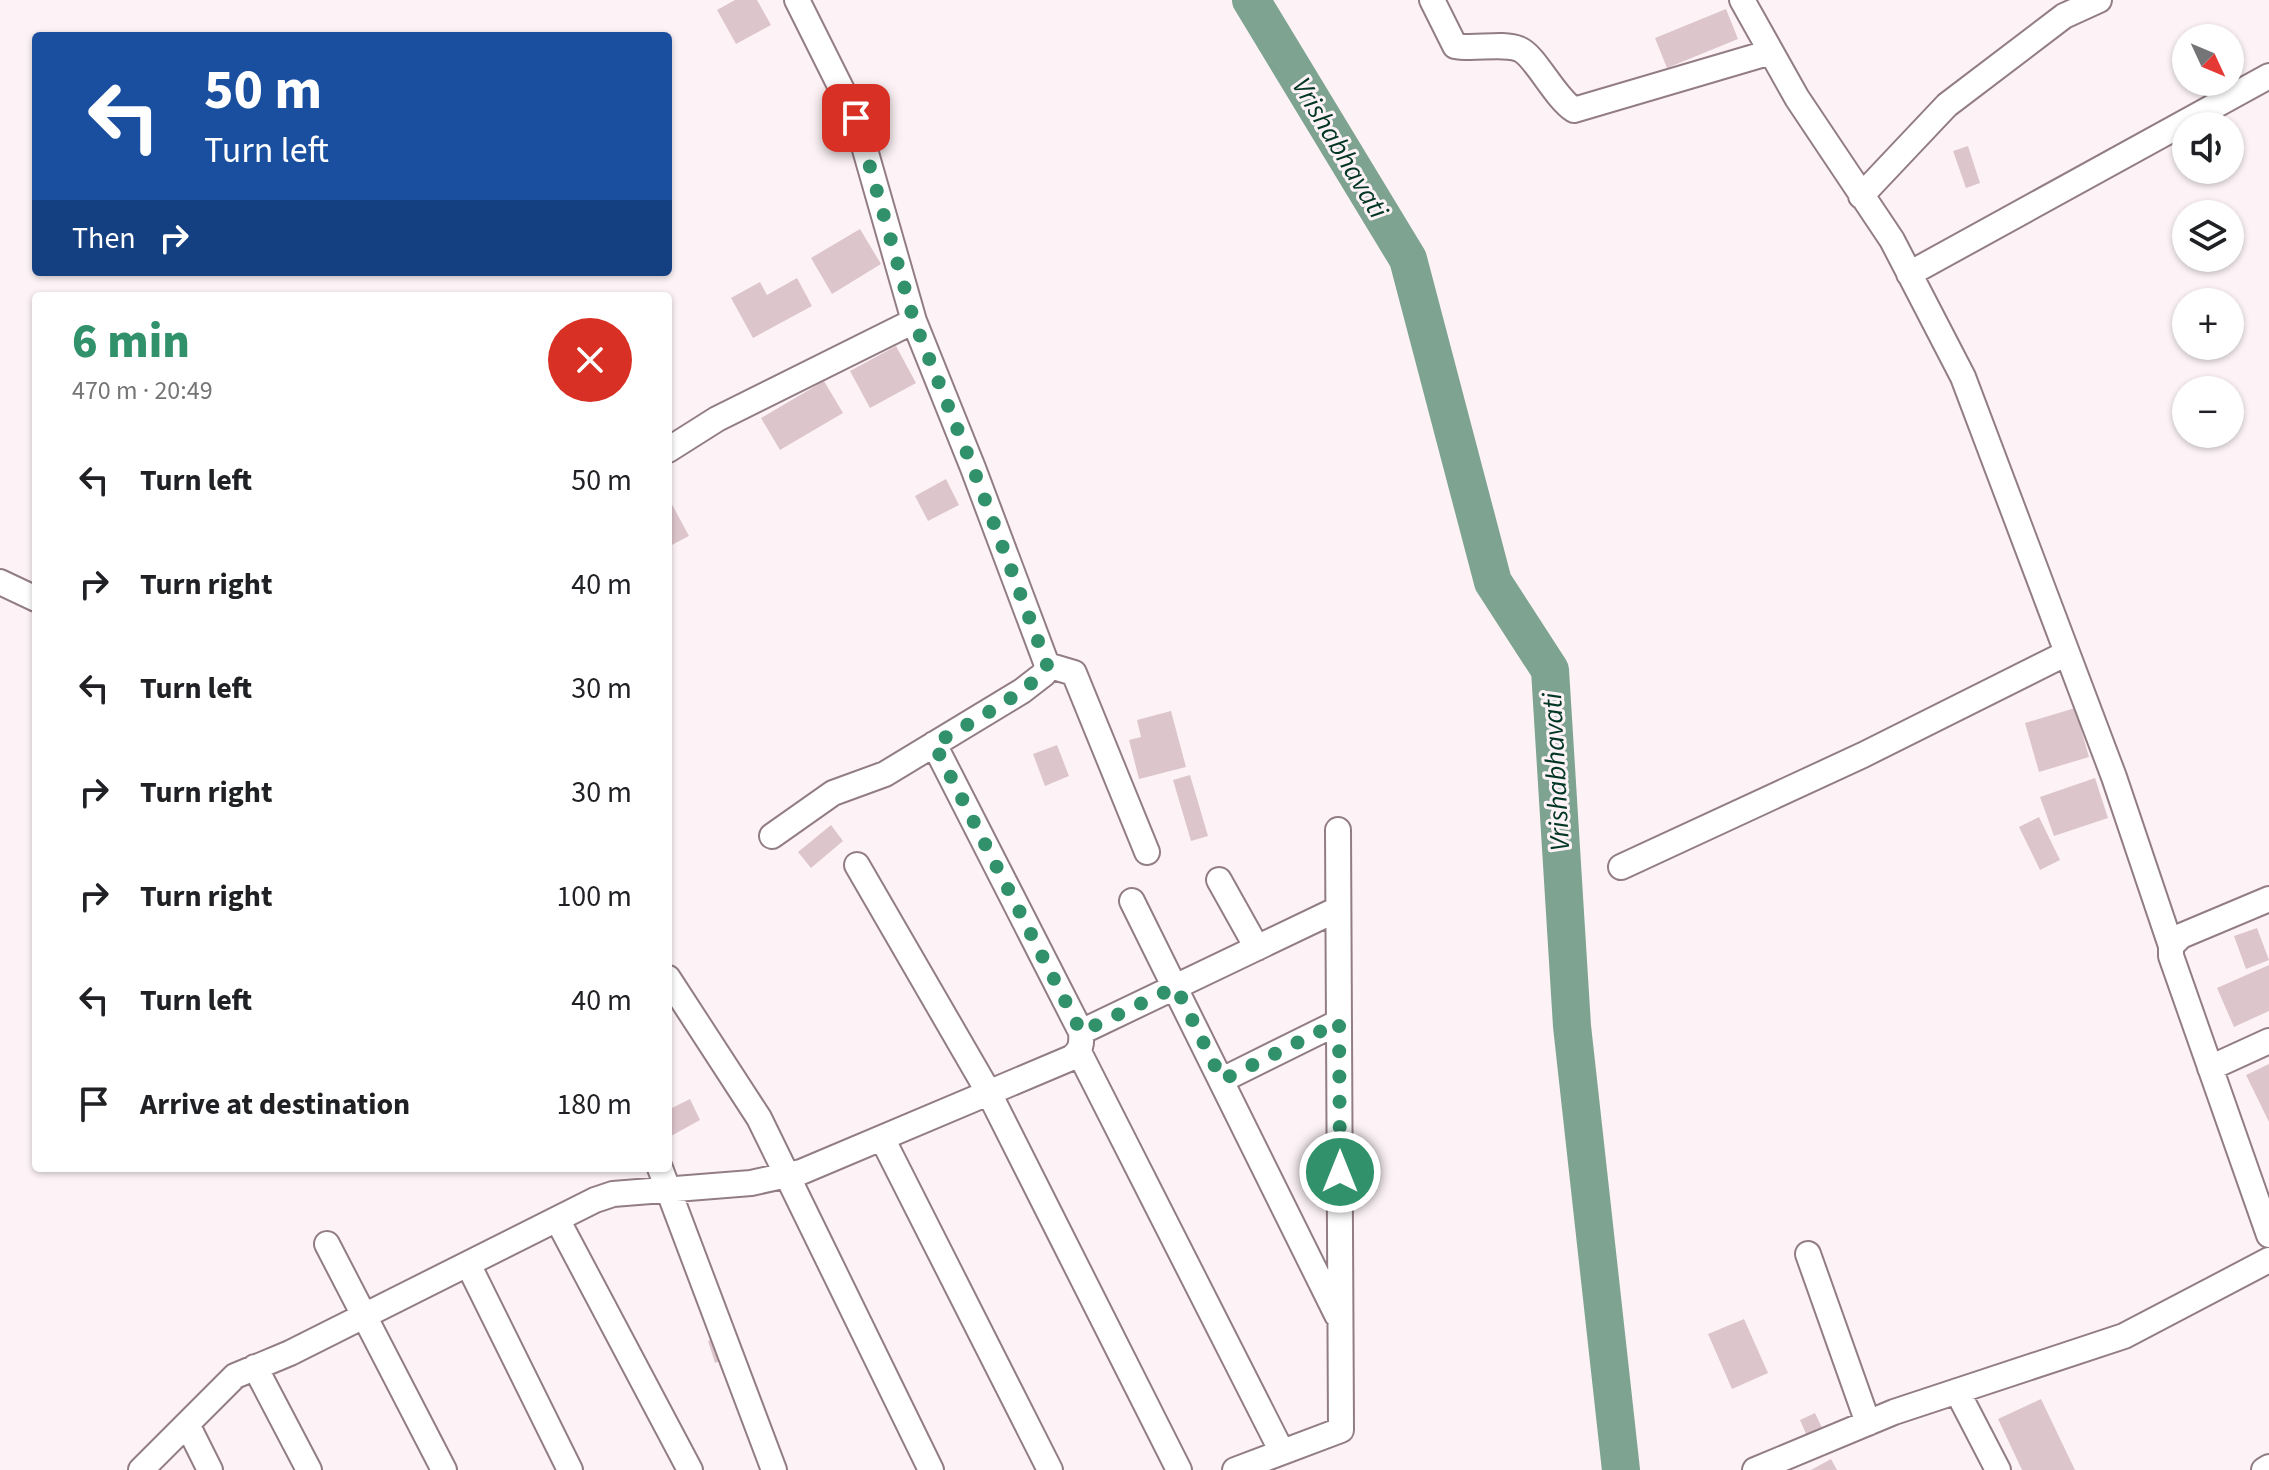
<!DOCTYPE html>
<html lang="en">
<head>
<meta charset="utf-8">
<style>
	body { margin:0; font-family:"Source Sans 3",sans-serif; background:#f2f2f2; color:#202124; height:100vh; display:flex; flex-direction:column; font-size:30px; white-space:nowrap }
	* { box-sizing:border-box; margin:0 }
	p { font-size:26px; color:#757577 }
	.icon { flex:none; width:44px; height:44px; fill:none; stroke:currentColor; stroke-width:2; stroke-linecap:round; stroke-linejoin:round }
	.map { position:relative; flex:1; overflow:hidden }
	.drawer { position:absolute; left:32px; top:292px; width:640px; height:880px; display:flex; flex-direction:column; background:#fff; border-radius:8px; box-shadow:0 2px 6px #0004 }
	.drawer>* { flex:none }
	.top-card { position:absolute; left:32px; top:32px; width:640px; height:244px; border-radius:8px; box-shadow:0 2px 6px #0004; background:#1a4fa0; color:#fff; overflow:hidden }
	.needle { width:52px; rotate:134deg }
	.tools { position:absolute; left:2172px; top:24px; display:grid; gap:16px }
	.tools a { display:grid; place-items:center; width:72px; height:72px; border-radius:50%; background:#fff; box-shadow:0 2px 6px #0004; font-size:40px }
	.pin { position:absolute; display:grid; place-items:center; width:68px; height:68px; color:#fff; margin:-34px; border-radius:16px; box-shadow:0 4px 12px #0006 }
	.me { position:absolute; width:88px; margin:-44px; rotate:0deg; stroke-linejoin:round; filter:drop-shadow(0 0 6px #0008) }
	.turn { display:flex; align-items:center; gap:28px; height:168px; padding:0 40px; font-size:36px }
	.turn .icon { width:104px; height:104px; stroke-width:2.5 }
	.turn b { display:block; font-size:56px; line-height:68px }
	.then { display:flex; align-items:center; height:76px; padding:0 40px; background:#0003; gap:16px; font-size:30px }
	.round { display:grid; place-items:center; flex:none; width:84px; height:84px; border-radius:42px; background:#f2f2f2 }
	.head { display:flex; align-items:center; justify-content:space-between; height:136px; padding:0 40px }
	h1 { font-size:48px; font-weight:800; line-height:60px; color:#30916b }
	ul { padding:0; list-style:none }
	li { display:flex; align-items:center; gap:24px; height:104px; padding:0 40px }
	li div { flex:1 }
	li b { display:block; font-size:30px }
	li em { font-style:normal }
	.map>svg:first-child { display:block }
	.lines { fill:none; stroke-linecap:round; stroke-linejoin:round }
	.river { stroke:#7ea391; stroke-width:38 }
	.building { fill:#ddc5cc }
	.minor-casing { stroke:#937d84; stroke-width:28 }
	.minor { stroke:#fff; stroke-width:24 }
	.route { stroke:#30916b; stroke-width:14; stroke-dasharray:0 25.2 }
	.labels { text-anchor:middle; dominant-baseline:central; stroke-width:6; stroke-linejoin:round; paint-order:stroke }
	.water-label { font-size:28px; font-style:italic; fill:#023624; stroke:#fdf3f6 }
</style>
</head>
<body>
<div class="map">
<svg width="2269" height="1470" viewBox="0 0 2269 1470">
	<rect width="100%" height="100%" fill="#fdf3f6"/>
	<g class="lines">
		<path class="river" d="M1251,0L1408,259L1493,582L1550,670L1572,1026L1621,1470"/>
	</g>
	<path class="building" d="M735,0H757L771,25L736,44L717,10Z
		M1726,9L1738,39L1667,68L1655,38Z
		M1968,146L1980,183L1966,188L1953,151Z
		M860,229L881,264L832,294L811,258Z
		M797,278L812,306L753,338L731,298L760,282L767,295Z
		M896,346L916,383L870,408L850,371Z
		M824,381L843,413L780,450L761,418Z
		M946,479L959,505L928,521L915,496Z
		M668,497L689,536L668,547Z
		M2075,708L2089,757L2039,772L2025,723Z
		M1171,711L1186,767L1139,779L1129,740L1141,737L1137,720Z
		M1057,745L1069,776L1045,786L1033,754Z
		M1190,775L1208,836L1191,841L1173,780Z
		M2095,778L2108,818L2054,836L2040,797Z
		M2039,817L2060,860L2040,870L2019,827Z
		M831,825L843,841L811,868L798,852Z
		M2257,928L2269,960L2246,969L2234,936Z
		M2269,965V1011L2234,1027L2217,988Z
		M2269,1064V1122L2246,1075Z
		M690,1099L700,1120L671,1136L668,1130V1110Z
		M1744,1319L1768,1373L1732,1389L1708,1334Z
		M715,1338L722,1360L715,1363L708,1341Z
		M2041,1399L2075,1470H2022L1998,1419Z
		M1815,1413L1826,1436L1810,1443L1800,1420Z
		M1831,1459L1837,1470H1811Z"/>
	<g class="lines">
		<g class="minor-casing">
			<path id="minor" d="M1432,0L1455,46C1474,50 1502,42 1519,49C1535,55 1554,97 1574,110L1771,52
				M1742,0L1797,98L1892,240L1963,377L2114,777L2171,946V956L2269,1235
				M1861,196L1947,105L2064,16L2099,0
				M1909,274L2269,76
				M668,450L717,419L914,321
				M0,582L36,599
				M1047,665L1074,673L1147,852
				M772,836L833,793L885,774L1022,691L1044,674L1047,665L973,468L914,321L856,118L797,0
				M857,865L989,1093L1179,1470
				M1621,867L1863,755L2067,653
				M1219,880L1257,948
				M1132,901L1337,1315
				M2171,946L2181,936L2269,899
				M668,978L759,1118L931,1470
				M1081,1032L1338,909
				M1079,1052L1282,1452
				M2210,1068L2269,1041
				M1222,1080L1339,1022
				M882,1138L1050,1470
				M660,1168L774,1470
				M557,1219L690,1470
				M327,1244L444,1470
				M1808,1254L1868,1423
				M468,1264L570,1470
				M255,1367L309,1470
				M1957,1391L1998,1470
				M187,1424L210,1470
				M141,1470L235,1376L290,1353L595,1200L613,1194L751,1183L801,1172L1071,1058C1081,1051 1082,1044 1081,1032L934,744
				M1235,1470L1341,1430L1338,830
				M1755,1470L1894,1412L2124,1336L2269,1260
				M2264,1470L2269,1467"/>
		</g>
		<use href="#minor" class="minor"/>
	</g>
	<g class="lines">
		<path class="route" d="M856,118L914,321L973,468L1047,665C1041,686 957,730 934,744L1081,1032L1176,987L1222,1080L1339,1022L1340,1172"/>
	</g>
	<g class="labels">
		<g class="water-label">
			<text transform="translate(1340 148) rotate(59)">Vrishabhavati</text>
			<text transform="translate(1556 772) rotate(-93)">Vrishabhavati</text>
		</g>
	</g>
</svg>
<div class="tools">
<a><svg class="needle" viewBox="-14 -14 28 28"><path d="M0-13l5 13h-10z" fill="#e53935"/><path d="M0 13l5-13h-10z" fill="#757577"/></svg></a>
<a><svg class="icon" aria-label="sound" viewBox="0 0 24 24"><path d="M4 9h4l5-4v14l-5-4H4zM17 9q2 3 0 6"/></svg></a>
<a><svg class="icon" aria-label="layers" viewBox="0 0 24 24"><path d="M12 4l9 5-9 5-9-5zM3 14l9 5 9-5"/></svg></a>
<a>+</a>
<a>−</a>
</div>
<div class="pin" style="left:856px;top:118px;background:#d93025"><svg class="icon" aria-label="arrive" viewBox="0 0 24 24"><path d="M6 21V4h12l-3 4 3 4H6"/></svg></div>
<svg class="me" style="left:1340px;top:1172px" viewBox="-20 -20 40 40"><circle r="17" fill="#30916b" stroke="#fff" stroke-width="3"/><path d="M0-11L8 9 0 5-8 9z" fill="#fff"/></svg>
<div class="top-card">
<div class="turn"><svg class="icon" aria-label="left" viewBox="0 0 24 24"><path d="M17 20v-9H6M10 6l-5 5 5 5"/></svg><div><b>50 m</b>Turn left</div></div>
<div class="then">Then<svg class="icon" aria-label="right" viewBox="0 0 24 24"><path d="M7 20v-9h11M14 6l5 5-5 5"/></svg></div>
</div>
<section class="drawer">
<div class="head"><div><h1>6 min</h1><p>470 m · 20:49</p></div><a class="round" style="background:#d93025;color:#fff"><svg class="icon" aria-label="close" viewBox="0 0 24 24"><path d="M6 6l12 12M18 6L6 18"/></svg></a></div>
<ul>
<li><svg class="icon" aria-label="left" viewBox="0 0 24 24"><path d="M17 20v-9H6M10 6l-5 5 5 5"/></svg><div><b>Turn left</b></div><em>50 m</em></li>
<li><svg class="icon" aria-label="right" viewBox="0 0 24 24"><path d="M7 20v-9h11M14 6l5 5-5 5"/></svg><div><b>Turn right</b></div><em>40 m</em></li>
<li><svg class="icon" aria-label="left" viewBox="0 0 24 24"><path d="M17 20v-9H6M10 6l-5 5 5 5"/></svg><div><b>Turn left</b></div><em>30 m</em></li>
<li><svg class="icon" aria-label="right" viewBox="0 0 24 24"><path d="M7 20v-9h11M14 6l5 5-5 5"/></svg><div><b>Turn right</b></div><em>30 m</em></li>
<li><svg class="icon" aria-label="right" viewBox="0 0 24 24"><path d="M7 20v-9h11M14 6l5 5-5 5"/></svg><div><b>Turn right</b></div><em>100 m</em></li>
<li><svg class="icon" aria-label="left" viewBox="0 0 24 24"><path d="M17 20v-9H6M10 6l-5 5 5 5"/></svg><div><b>Turn left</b></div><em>40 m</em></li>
<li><svg class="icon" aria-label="arrive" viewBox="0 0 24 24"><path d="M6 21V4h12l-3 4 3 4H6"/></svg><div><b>Arrive at destination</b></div><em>180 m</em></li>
</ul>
</section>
</div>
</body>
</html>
